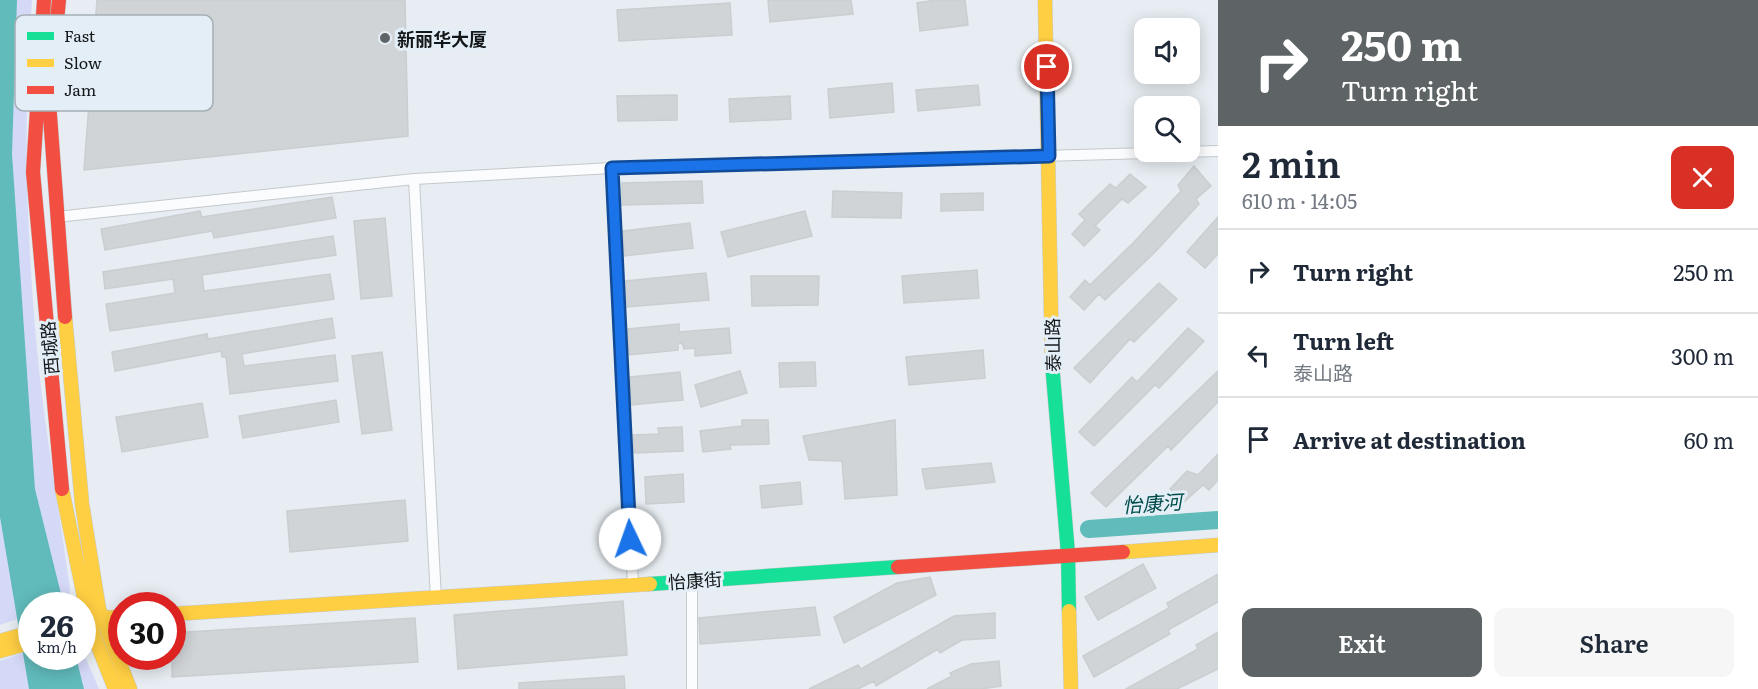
<!DOCTYPE html>
<html lang="en">
<head>
<meta charset="utf-8">
<style>
	body { margin:0; font-family:Literata,"Noto Sans SC",serif; background:#f6f6f7; color:#1f2937; height:100vh; display:flex; flex-direction:column; font-size:22px; white-space:nowrap }
	* { box-sizing:border-box; margin:0 }
	p { font-size:20px; color:#747a83 }
	.icon { flex:none; width:33px; height:33px; fill:none; stroke:currentColor; stroke-width:2; stroke-linecap:round; stroke-linejoin:round }
	.map { position:relative; flex:1; overflow:hidden }
	.sheet { display:flex; flex-direction:column; background:#fff; width:540px }
	.sheet>* { flex:none }
	.hud { background:#5e6366; color:#fff; overflow:hidden }
	.tools { position:absolute; left:1134px; top:18px; display:grid; gap:12px }
	.tools a { display:grid; place-items:center; width:66px; height:66px; border-radius:12px; background:#fff; box-shadow:0 3px 15px #0003; font-size:30px }
	.speed { position:absolute; left:18px; top:592px; display:flex; gap:12px; font-size:30px; font-weight:700; text-align:center }
	.speed>* { display:grid; place-content:center; width:78px; height:78px; border-radius:50%; background:#fff; box-shadow:0 3px 15px #0003; line-height:1 }
	.speed small { font-size:15px; font-weight:400 }
	.speed .limit { border:9px solid #d22; background:#fff; color:#111 }
	.pin { position:absolute; display:grid; place-items:center; width:51px; height:51px; color:#fff; margin:-26px; border:3px solid #fff; border-radius:50%; box-shadow:0 2px 6px #0007 }
	.me { position:absolute; width:66px; margin:-33px; rotate:357deg; stroke-linejoin:round; filter:drop-shadow(0 0 4px #0008) }
	.turn { display:flex; align-items:center; gap:21px; height:126px; padding:0 24px; font-size:27px }
	.turn .icon { width:78px; height:78px; stroke-width:2.5 }
	.turn b { display:block; font-size:42px; line-height:51px }
	.round { display:grid; place-items:center; flex:none; width:63px; height:63px; border-radius:12px; background:#f6f6f7 }
	.summary { display:flex; align-items:center; justify-content:space-between; height:102px; padding:0 24px }
	h1 { font-size:36px; font-weight:600; line-height:45px }
	.action { display:flex; gap:12px; margin-top:auto; padding:12px 24px }
	.action a { flex:1; height:69px; border-radius:12px; background:#5e6366; color:#fff; font-size:24px; font-weight:600; line-height:69px; text-align:center }
	.action a+a { background:#f6f6f7; color:#1f2937 }
	ul { padding:0; list-style:none }
	li { display:flex; align-items:center; gap:18px; height:84px; padding:0 24px; border-top:2px solid #e0e1e3 }
	li div { flex:1 }
	li b { display:block; font-size:22px }
	li em { font-style:normal }
	main { display:flex; flex:1; min-height:0 }
	.map>svg:first-child { display:block }
	.green { fill:#d5d9f8 }
	.water { fill:#61bbbb }
	.lines { fill:none; stroke-linecap:round; stroke-linejoin:round }
	.river { stroke:#61bbbb; stroke-width:18 }
	.building { fill:#d0d4d7; stroke:#c9ced0; stroke-width:1.5 }
	.street-casing { stroke:#c4c9cc; stroke-width:12 }
	.fast-casing { stroke:#c4c9cc; stroke-width:15 }
	.slow-casing { stroke:#c4c9cc; stroke-width:15 }
	.jam-casing { stroke:#c4c9cc; stroke-width:15 }
	.street { stroke:#fbfcfd; stroke-width:10 }
	.fast { stroke:#16e098; stroke-width:14 }
	.slow { stroke:#ffcf43; stroke-width:14 }
	.jam { stroke:#f24e42; stroke-width:14 }
	.route-casing { stroke:#114b97; stroke-width:15 }
	.route { stroke:#1a73e8; stroke-width:10 }
	.poi-dot { fill:#5e6366; stroke:#e3eef6; stroke-width:2 }
	.labels { text-anchor:middle; dominant-baseline:central; stroke-width:6; stroke-linejoin:round; paint-order:stroke }
	.poi-label { font-size:18px; font-weight:bold; fill:#14181a; stroke:#e3eef6; text-anchor:start }
	.street-label { font-size:18px; fill:#14181a; stroke:#e3eef6 }
	.water-label { font-size:20px; font-style:italic; fill:#014c4b; stroke:#e3eef6 }
	.key { fill:#e3eef6; stroke:#a5aeb4; stroke-width:1.5 }
	.key-label { font-size:16px; fill:#14181a }
</style>
</head>
<body>
<main>
<div class="map">
<svg width="1218" height="689" viewBox="0 0 1218 689">
	<rect width="100%" height="100%" fill="#e7edf2"/>
	<path class="green" d="M0,0H32C23,109 26,218 35,327C42,415 58,502 70,589L68,603L57,606H32L31,614L0,625Z
		M31,650L32,657H82L83,652L99,689H0V661Z"/>
	<path class="water" d="M0,0H17L12,154L35,489L64,606H32V657H76L84,689H29L0,517Z"/>
	<g class="lines">
		<path class="river" d="M1089,529L1218,520"/>
	</g>
	<path class="building" d="M97,0H405L408,136L84,170Z
		M768,0H851L853,14L770,22Z
		M936,0H965L968,25L920,31L917,3Z
		M730,3L732,35L619,41L617,10Z
		M892,83L894,112L830,118L828,89Z
		M978,85L980,105L918,111L916,90Z
		M677,95V120L618,121L617,96Z
		M790,96L791,119L730,122L729,99Z
		M1194,166L1211,186L1196,199L1199,204L1157,250L1105,300L1099,294L1084,310L1070,297L1085,280L1090,285L1134,242L1181,191L1178,185Z
		M1130,174L1146,187L1128,203L1122,199L1095,226L1100,230L1084,246L1072,234L1085,220L1079,214L1110,184L1116,188Z
		M702,181L703,203L622,205V183Z
		M833,191L902,193L901,218L832,217Z
		M983,193V210L941,211V194Z
		M332,197L336,218L214,238L212,231L105,250L101,229L200,211L202,217Z
		M805,211L812,236L728,257L721,232Z
		M1218,217V254L1205,268L1187,252Z
		M385,218L392,296L361,299L354,221Z
		M690,223L693,248L624,256L623,231Z
		M333,236L336,255L202,275L204,291L330,274L334,299L110,331L106,304L175,293L173,279L105,289L103,272Z
		M977,270L979,298L904,303L902,276Z
		M706,273L709,300L627,307L625,281Z
		M751,276H819L818,305L752,306Z
		M1159,283L1177,299L1134,342L1130,339L1090,383L1074,368Z
		M332,318L335,338L242,354L244,366L335,355L338,381L230,394L226,357H222L221,351L115,371L112,352L207,334L208,339Z
		M679,324V332L729,328L731,353L695,356V348L684,349L682,343L678,344V350L629,355L628,329Z
		M1188,328L1204,341L1159,388L1155,385L1094,446L1079,432L1132,377L1137,382Z
		M983,350L985,378L909,385L906,357Z
		M382,352L392,430L362,434L352,356Z
		M815,362L816,386L780,387L779,363Z
		M740,371L747,393L701,407L695,385Z
		M1218,371V402L1171,450L1168,446L1106,507L1091,493Z
		M680,372L683,400L631,405L630,377Z
		M336,400L339,422L243,438L239,416Z
		M202,403L208,437L122,452L116,417Z
		M742,420H768L769,444L730,445L731,449L703,452L700,431L742,426Z
		M895,420L897,495L845,499L842,461L809,460L803,436Z
		M682,427L683,451L634,453L633,435L659,434L658,428Z
		M1218,454V480L1209,490L1203,485L1184,502L1170,489L1187,471L1198,475Z
		M991,463L995,482L926,489L922,469Z
		M683,474L684,502L646,504L645,477Z
		M800,482L802,504L762,508L760,486Z
		M405,500L408,541L290,552L287,511Z
		M1143,564L1156,588L1098,620L1085,597Z
		M1218,574V602L1168,630L1170,634L1094,677L1083,656L1169,608L1167,603Z
		M930,577L936,595L844,643L834,617L897,583Z
		M623,601L627,655L458,669L454,615Z
		M815,607L820,635L700,644L699,618Z
		M995,613V638L962,640L940,653L938,649L876,686L874,681L858,689H809L858,665L861,669L954,616Z
		M415,618L418,662L172,677V633Z
		M1218,632V669L1177,689H1126L1198,649L1196,645Z
		M999,661L1001,686L981,689H927L952,676L950,673L971,664Z
		M624,676L625,689H519V683Z"/>
	<g class="lines">
		<g class="street-casing">
			<path id="street" d="M612,168L633,585
				M414,179L436,599
				M56,217L414,179L612,168L1218,151
				M692,689V581"/>
		</g>
		<g class="fast-casing">
			<path id="fast" d="M1052,363L1068,554L1069,611
				M650,584L898,567"/>
		</g>
		<g class="slow-casing">
			<path id="slow" d="M1045,0L1052,363
				M65,317L82,504L99,609L130,689
				M62,489L90,626L115,689
				M1123,552L1218,545
				M1069,611L1071,689
				M172,614L650,584
				M95,623L102,618L122,617
				M0,641L32,632
				M0,651L32,642"/>
		</g>
		<g class="jam-casing">
			<path id="jam" d="M44,0L33,172L62,489
				M59,0L49,102L65,317
				M898,567L1123,552"/>
		</g>
		<use href="#street" class="street"/>
		<use href="#fast" class="fast"/>
		<use href="#slow" class="slow"/>
		<use href="#jam" class="jam"/>
	</g>
	<g class="lines">
		<g class="route-casing">
			<path id="route" d="M630,539L612,168L1049,156L1047,67"/>
		</g>
		<use href="#route" class="route"/>
	</g>
	<circle class="poi-dot" cx="385" cy="38" r="6"/>
	<g class="labels">
		<g class="poi-label">
			<text x="397" y="38">新丽华大厦</text>
		</g>
		<g class="street-label">
			<text transform="translate(1052 345) rotate(-91)">泰山路</text>
			<text transform="translate(49 348) rotate(-95)">西城路</text>
			<text transform="translate(695 580) rotate(-4)">怡康街</text>
		</g>
		<g class="water-label">
			<text transform="translate(1152 502) rotate(-4)">怡康河</text>
		</g>
	</g>
	<rect x="15" y="15" width="198" height="96" rx="9" class="key"/>
	<rect x="27" y="32" width="27" height="8" fill="#16e098"/>
	<rect x="27" y="59" width="27" height="8" fill="#ffcf43"/>
	<rect x="27" y="86" width="27" height="8" fill="#f24e42"/>
	<g class="key-label">
		<text x="64" y="42">Fast</text>
		<text x="64" y="69">Slow</text>
		<text x="64" y="96">Jam</text>
	</g>
</svg>
<div class="tools">
<a><svg class="icon" aria-label="sound" viewBox="0 0 24 24"><path d="M4 9h4l5-4v14l-5-4H4zM17 9q2 3 0 6"/></svg></a>
<a><svg class="icon" aria-label="search" viewBox="0 0 24 24"><circle cx="10" cy="10" r="6"/><path d="M15 15l6 6"/></svg></a>
</div>
<div class="speed"><div>26<small>km/h</small></div><div class="limit">30</div></div>
<div class="pin" style="left:1047px;top:67px;background:#d93025"><svg class="icon" aria-label="arrive" viewBox="0 0 24 24"><path d="M6 21V4h12l-3 4 3 4H6"/></svg></div>
<svg class="me" style="left:630px;top:539px" viewBox="-20 -20 40 40"><circle r="19" fill="#fff"/><path d="M0-13L10 11 0 6-10 11z" fill="#1a73e8"/></svg>
</div>
<section class="sheet">
<div class="hud">
<div class="turn"><svg class="icon" aria-label="right" viewBox="0 0 24 24"><path d="M7 20v-9h11M14 6l5 5-5 5"/></svg><div><b>250 m</b>Turn right</div></div>
</div>
<div class="summary"><div><h1>2 min</h1><p>610 m · 14:05</p></div><a class="round" style="background:#d93025;color:#fff"><svg class="icon" aria-label="close" viewBox="0 0 24 24"><path d="M6 6l12 12M18 6L6 18"/></svg></a></div>
<ul>
<li><svg class="icon" aria-label="right" viewBox="0 0 24 24"><path d="M7 20v-9h11M14 6l5 5-5 5"/></svg><div><b>Turn right</b></div><em>250 m</em></li>
<li><svg class="icon" aria-label="left" viewBox="0 0 24 24"><path d="M17 20v-9H6M10 6l-5 5 5 5"/></svg><div><b>Turn left</b><p>泰山路</p></div><em>300 m</em></li>
<li><svg class="icon" aria-label="arrive" viewBox="0 0 24 24"><path d="M6 21V4h12l-3 4 3 4H6"/></svg><div><b>Arrive at destination</b></div><em>60 m</em></li>
</ul>
<div class="action"><a>Exit</a><a>Share</a></div>
</section>
</main>
</body>
</html>
